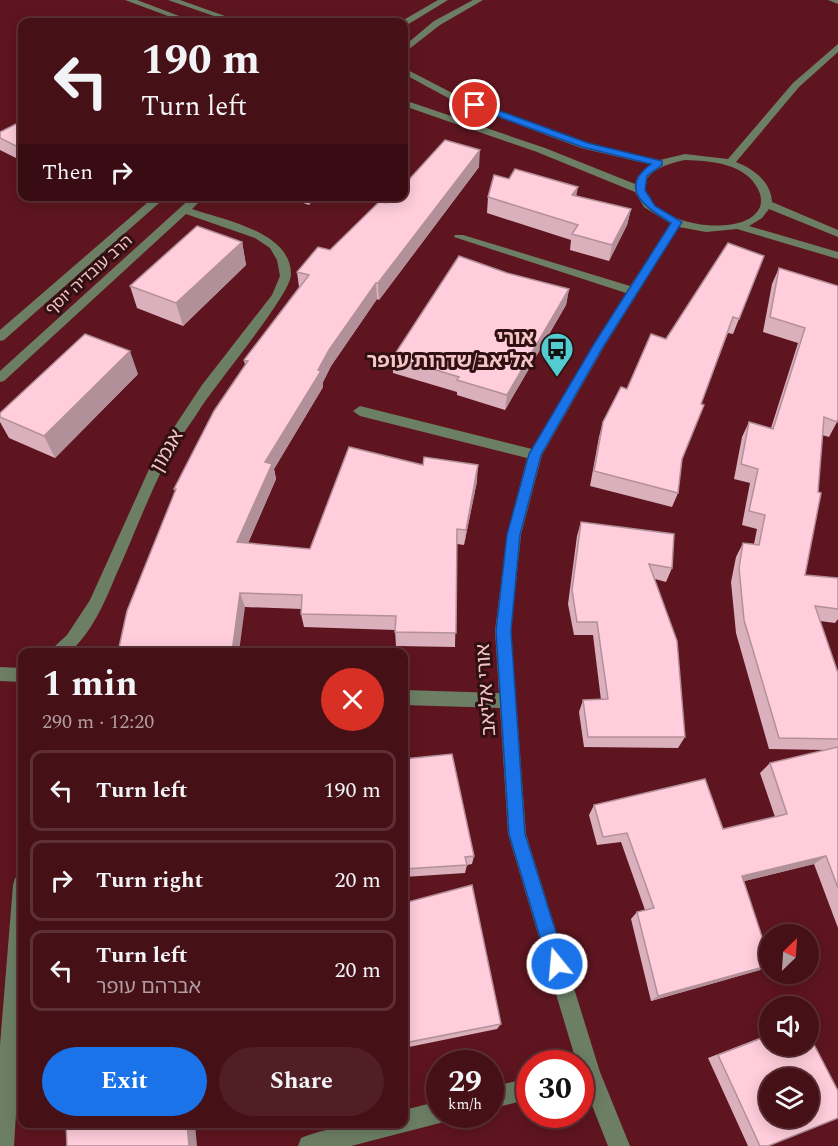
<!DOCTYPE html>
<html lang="en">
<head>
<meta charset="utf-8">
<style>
	body { margin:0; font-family:Spectral,"Noto Sans Hebrew",serif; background:#501e24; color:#f1f3f6; height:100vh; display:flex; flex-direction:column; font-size:22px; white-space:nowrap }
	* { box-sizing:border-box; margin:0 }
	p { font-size:20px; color:#b09da1 }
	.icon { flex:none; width:33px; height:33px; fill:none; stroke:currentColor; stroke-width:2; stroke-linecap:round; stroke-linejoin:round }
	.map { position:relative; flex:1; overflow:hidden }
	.side { position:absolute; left:18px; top:648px; width:390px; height:480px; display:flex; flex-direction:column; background:#461017; border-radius:12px; box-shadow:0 3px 15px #0003,0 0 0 2px #5e3036 }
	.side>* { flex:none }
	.top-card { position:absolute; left:18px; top:18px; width:390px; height:183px; border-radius:12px; box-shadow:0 3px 15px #0003,0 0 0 2px #5e3036; background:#461017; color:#f1f3f6; overflow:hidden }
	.needle { width:39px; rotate:25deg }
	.tools { position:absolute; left:759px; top:924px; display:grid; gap:12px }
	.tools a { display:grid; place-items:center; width:60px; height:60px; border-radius:50%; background:#461017; box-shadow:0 3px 15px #0003,0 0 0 2px #5e3036; font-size:30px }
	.speed { position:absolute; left:426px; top:1050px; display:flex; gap:12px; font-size:30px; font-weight:700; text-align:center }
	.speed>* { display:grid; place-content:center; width:78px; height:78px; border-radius:50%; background:#461017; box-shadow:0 3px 15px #0003,0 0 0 2px #5e3036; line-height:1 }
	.speed small { font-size:15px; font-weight:400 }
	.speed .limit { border:9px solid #d22; background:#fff; color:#111 }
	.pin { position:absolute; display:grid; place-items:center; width:51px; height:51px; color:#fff; margin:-26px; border:3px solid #fff; border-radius:50%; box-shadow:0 2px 6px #0007 }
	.me { position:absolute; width:66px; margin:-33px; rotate:343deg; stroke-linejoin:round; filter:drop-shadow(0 0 4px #0008) }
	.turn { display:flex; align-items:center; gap:21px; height:126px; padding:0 24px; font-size:27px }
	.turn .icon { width:78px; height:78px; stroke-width:2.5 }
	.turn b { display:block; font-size:42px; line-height:51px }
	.then { display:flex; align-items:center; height:57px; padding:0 24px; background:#0003; gap:12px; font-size:22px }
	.round { display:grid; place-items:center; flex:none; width:63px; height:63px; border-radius:32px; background:#501e24 }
	.headline { display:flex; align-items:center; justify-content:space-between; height:102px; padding:0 24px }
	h1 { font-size:36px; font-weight:700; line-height:45px }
	.action { display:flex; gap:12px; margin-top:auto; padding:12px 24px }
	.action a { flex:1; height:69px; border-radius:36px; background:#1a73e8; color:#fff; font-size:24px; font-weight:700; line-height:69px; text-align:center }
	.action a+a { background:#501e24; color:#f1f3f6 }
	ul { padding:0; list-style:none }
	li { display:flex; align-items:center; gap:18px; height:81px; margin:0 12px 9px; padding:0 12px; border:3px solid #5e3036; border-radius:12px }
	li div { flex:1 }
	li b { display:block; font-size:22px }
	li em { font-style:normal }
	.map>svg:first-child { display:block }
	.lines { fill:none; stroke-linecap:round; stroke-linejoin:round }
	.minor { fill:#6c7f65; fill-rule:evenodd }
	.wall { fill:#dbb0bd }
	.shaded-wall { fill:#b2909a }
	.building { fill:#ffcddc; stroke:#b2909a; stroke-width:1.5; fill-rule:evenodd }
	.route { fill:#1a73e8; stroke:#114b97; stroke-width:1.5 }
	.labels { text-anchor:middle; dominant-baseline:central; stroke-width:6; stroke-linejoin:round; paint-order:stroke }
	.far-street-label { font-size:16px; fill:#f3c5c5; stroke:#301012 }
	.poi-label { font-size:20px; font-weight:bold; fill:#f3c5c5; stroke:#301012; text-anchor:end }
	.street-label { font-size:20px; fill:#f3c5c5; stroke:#301012 }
</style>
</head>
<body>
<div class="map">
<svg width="838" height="1146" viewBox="0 0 838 1146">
	<rect width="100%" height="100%" fill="#5e151f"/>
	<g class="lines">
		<path class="minor" d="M125,0H137L195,22H184Z
			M168,0H180L242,22H231Z
			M438,0H448L407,25L400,22Z
			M473,0H483L440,25L404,53V46L434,21Z
			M828,0H838V4Z
			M838,44V52L799,87L736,162C754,169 771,182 772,202L838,230V237L769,209L762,218L749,226L838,252V259L737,229L706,232L679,227L604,347L542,455L521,535L511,631L526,834L600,1072L630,1146H608L580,1075V1064H577L508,834L500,708L404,705V690L499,693L495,631L507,535L527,458L360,416L353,411L360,406L532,449L626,293L454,237L455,235H463L630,286L671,224L644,207L635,192L537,152L404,106V100L545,148L635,184L638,176L652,165L581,148L450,99L404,74V68L456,95L588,144L660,160L685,154L728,159L793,83ZM685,160C711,161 745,163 758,189C761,195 762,201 760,207C749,232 698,227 679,219C668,215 651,206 646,195C637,172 670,163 685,160Z
			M155,196H167L4,340L0,341V330Z
			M193,196H205L192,209C224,220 291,232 291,274C292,293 215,385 200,409C189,426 175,444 166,462C147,499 133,538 116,575C105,602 92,632 70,652H52L54,647L67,635L90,600L155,456L202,385L272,295L280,276L277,260L270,248L255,238L186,214L4,381L0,382V371Z
			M0,667L22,668V682L0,681Z
			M22,876V1018L14,1146H0V1045L13,885L15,878Z
			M530,1078V1099L490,1109V1087Z
			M440,1101V1114H450L448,1120L440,1123L351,1146H298L301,1138C335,1124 368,1124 404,1124V1110Z"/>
	</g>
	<path class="wall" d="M22,121V161L0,150V132Z
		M479,167L379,300L377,299L331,366L323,382V387L274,469L276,479L248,543L310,549L477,481L464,545L457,544L455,647L396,646L395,630L304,627L301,614L302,609L245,607L174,489L245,365L244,360L299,287L297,272L330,250L386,203Z
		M283,196H317L309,205Z
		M577,196L631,209L627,225L609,261L570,250L571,240L487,213L488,197Z
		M242,242L246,265L183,326L137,308L130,286Z
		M764,256L733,334L728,333L701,404L682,460L678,493L672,507L590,486L599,437L603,422L627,389L666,339Z
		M779,268L838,286L837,422L829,437L822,435L805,575L838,578V619L835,623L820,621L838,673V928L814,864L744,881L760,970L651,1001L631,919L637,912L645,910L621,842L597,845L589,815L594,805L723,829L775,817L760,773L770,763L826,750L769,749L736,633L731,582L736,557L743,543L754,544L757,529L742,525L750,483L734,479L742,437L749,422L771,428L798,343L763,332L772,284Z
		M507,273L569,289L566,305L505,410L457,395V392L393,373V357Z
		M138,374L55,458L9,438L0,422V413Z
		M581,522L672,568L666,582L655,579L685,737L678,748L584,747L579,712L583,700H601L593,635H574L568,604L577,536Z
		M404,759L474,856L472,864L467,865L465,873L404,877Z
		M404,903L501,1024L497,1029L404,1048Z
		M770,1034L768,1146H748L708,1058Z"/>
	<path class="shaded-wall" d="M480,150L479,167L379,300L378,283Z
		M578,187L575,203L572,195Z
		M308,196H317L309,205Z
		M631,209L627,225L609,261L612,245Z
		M242,242L246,265L183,326L176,303Z
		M376,283L377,299L331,366L323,382V387L274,469L276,479L242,557L237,542L265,462L329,350Z
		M569,289L566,305L505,410L507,395Z
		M130,351L138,374L55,458L44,436Z
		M478,465L477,481L464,545L466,530Z
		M240,593L245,607L239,652H232Z
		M826,856L814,864L733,884L742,876Z
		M770,965L760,970L651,1001L658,996Z
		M187,1124H195L197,1146H189Z"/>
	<path class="building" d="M22,121V149L0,138V132Z
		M445,140L480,150L378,283H376L329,350L318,370L321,371L265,462L272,464L237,542L310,549L349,447L423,465L424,457L478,465L466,530L457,529L456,633L395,632L396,616L301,614L302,595L240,593L232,652H118L127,611L176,489H174L214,411L248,361L244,360L309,275L297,272L318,247L330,250L380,201L386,203L393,196H404V185Z
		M515,169L578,187L572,195L631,209L612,245L572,234L578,225L488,197L494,175L509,179Z
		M197,226L242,242L176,303L130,286Z
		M728,243L764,256L739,319L733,317L701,404L704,405L682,459L678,493L594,471L603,422L621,387L627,389L651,334L666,339Z
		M459,256L507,273L569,289L507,395L457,380L459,377L393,357Z
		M779,268L838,286V419L837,422L824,417L818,492L821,493L805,575L838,578V609L815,606L838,673V739L779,738L744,620L739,568L743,543L759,545L765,515L749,511L758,469L741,464L749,422L773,429L805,328L770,317Z
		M85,334L130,351L44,436L0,417V413Z
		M581,522L674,534L672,568L649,564L677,641L685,737H588L583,700L608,699L597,622H577L572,590Z
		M838,747V888L826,856L742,876L770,961V965L658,996L637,912L654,908L627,833L603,837L594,805L705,779L723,829L787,814L770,763Z
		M452,754L474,856L465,857L467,865L404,869V759Z
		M472,885L501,1024L404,1043V903Z
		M808,1033L838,1091V1118L768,1146H760L718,1055L770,1035V1046H808ZM770,1078H808V1118H770Z
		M66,1124H187L189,1146H67Z"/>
	<path class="route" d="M472,103H478L588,143L662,161V165L647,176L645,190L655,206L682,222L603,347L541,455L520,535L511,631L525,834L566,964L563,970L557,973L551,970L548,964L509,834L496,631L507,535L529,454L594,344L671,223C646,208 617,189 651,164L582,147L472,107Z"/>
	<defs>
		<g id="bus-pin" transform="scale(1.725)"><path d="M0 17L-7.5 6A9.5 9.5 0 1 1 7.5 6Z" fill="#52ccd0" stroke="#301012"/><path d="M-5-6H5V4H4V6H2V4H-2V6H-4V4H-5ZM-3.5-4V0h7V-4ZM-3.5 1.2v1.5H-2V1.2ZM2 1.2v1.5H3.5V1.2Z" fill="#111"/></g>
	</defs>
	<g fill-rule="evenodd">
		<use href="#bus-pin" x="557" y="349"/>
	</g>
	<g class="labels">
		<g class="far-street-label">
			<text transform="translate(89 275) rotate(-42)">הרב עובדיה יוסף</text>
		</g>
		<g class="poi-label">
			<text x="534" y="338">אורי<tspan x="534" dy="23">אליאב/שדרות עופר</tspan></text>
		</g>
		<g class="street-label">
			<text transform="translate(167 451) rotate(-60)">אגמון</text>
			<text transform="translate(486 690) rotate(-94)">אורי אליאב</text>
		</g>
	</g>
</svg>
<div class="tools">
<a><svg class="needle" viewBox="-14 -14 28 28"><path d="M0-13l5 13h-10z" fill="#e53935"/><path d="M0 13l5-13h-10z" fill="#b09da1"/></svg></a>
<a><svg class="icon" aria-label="sound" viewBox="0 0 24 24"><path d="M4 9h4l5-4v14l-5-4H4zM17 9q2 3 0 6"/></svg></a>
<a><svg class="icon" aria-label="layers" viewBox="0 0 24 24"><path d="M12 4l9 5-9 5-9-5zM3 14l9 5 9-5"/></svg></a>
</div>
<div class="speed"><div>29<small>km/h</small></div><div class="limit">30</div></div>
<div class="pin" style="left:475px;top:105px;background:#d93025"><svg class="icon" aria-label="arrive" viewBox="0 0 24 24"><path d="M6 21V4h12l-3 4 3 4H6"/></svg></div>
<svg class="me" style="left:557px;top:964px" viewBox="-20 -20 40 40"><circle r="17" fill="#1a73e8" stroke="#fff" stroke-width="3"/><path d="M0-11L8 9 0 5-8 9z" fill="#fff"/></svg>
<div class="top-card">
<div class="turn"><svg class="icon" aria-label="left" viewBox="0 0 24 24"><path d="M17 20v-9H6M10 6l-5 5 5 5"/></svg><div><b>190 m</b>Turn left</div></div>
<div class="then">Then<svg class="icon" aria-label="right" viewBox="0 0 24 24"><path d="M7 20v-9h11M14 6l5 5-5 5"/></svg></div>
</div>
<section class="side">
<div class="headline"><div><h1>1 min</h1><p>290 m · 12:20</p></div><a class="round" style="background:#d93025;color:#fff"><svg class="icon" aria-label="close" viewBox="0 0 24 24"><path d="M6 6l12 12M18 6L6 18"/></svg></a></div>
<ul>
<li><svg class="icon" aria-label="left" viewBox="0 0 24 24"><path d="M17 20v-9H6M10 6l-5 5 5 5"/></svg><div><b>Turn left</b></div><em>190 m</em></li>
<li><svg class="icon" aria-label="right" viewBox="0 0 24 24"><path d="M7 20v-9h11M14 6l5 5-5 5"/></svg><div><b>Turn right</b></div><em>20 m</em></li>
<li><svg class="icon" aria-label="left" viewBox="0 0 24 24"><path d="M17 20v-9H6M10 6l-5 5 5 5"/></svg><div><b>Turn left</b><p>אברהם עופר</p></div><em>20 m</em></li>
</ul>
<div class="action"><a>Exit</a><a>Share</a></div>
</section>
</div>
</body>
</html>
